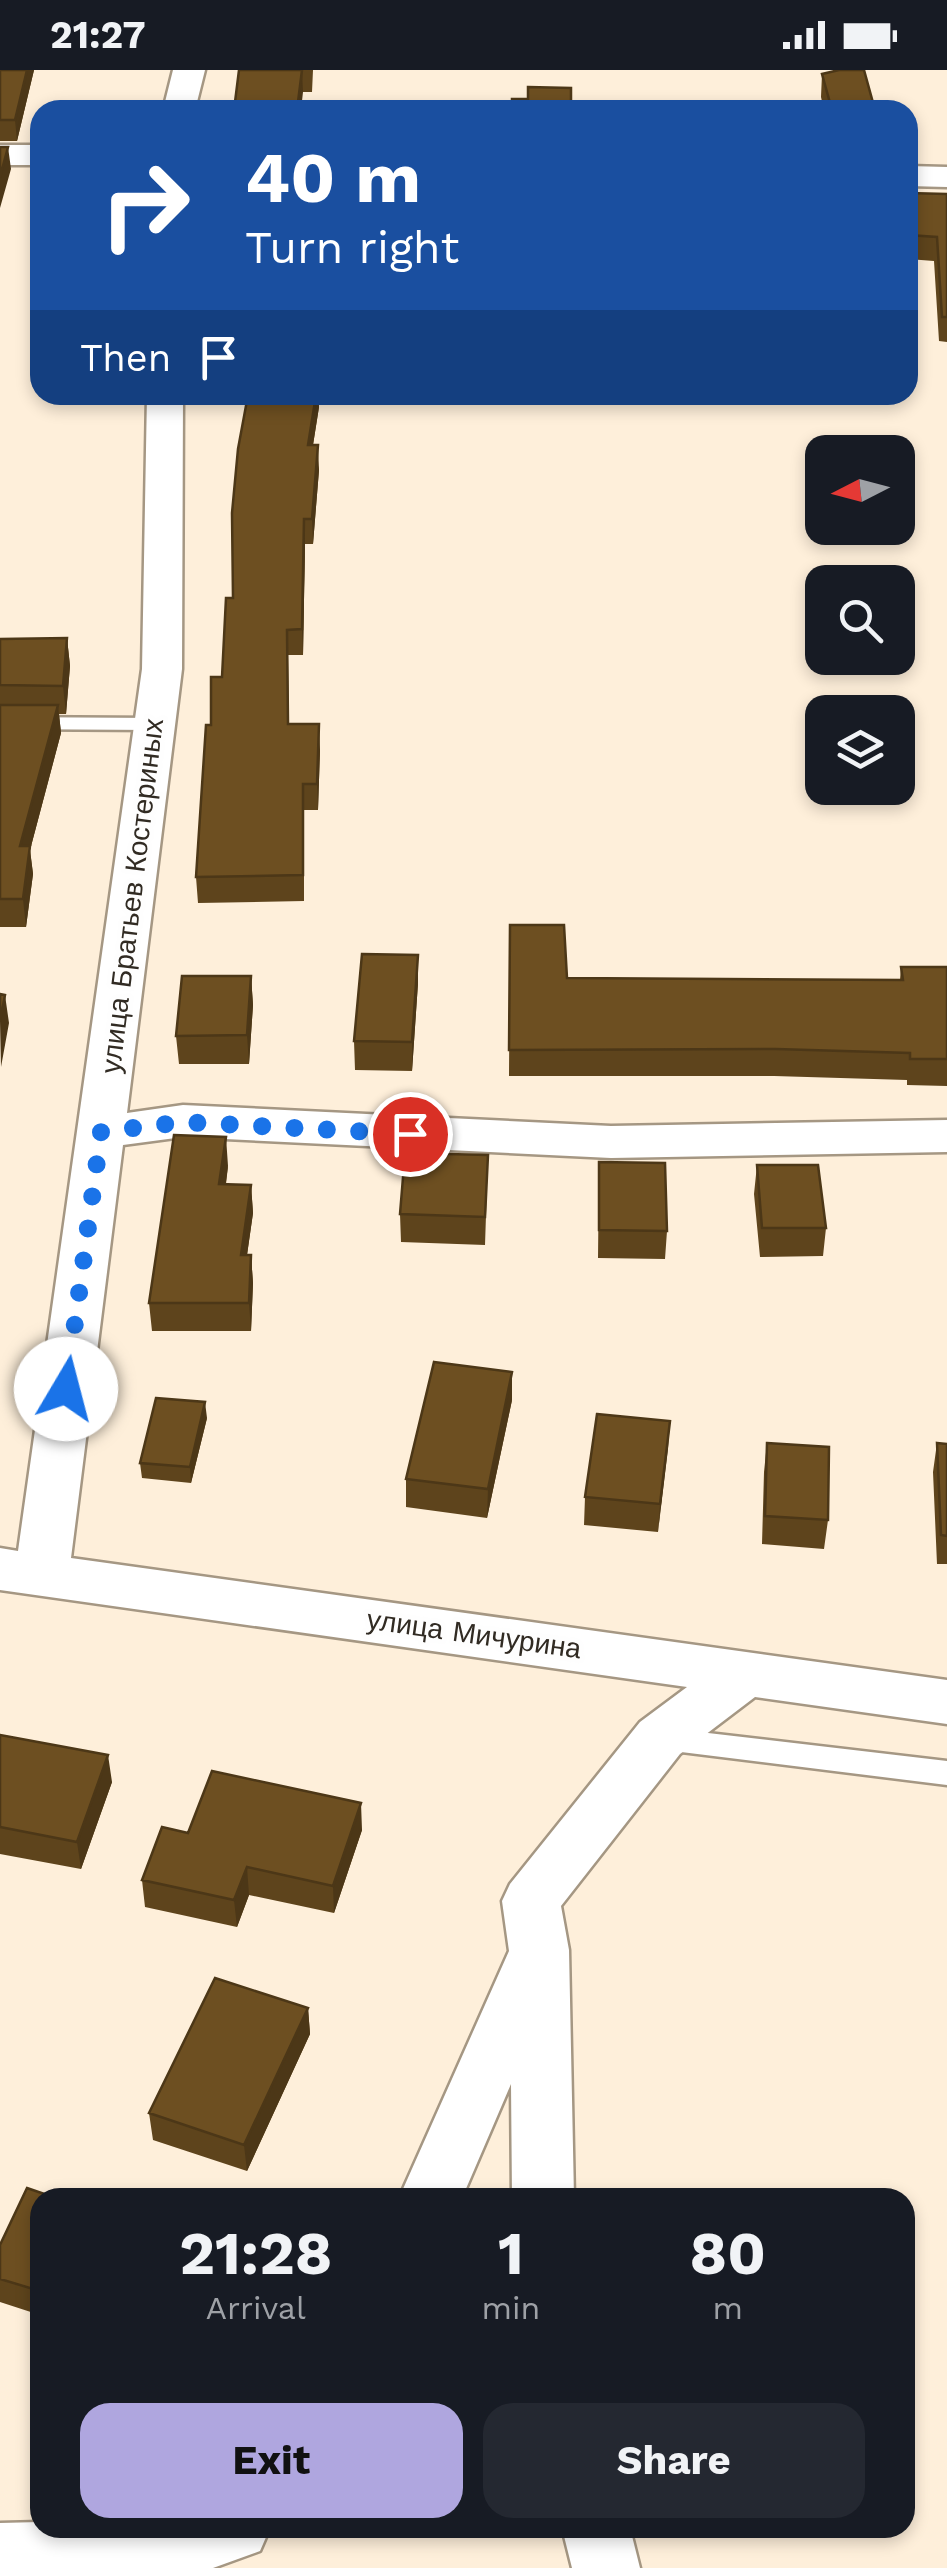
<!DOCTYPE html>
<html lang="en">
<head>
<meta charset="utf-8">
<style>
	body { margin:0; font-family:"Work Sans",sans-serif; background:#242831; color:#f1f3f6; height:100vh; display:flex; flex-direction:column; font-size:38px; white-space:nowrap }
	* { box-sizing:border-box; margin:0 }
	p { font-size:32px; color:#9ea1a6 }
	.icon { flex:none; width:55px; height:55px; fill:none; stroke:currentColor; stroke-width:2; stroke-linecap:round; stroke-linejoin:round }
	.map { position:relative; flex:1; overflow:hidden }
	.details { position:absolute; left:30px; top:2118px; width:885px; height:350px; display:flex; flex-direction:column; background:#171b24; border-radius:30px; box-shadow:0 5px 15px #0003 }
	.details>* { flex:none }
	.top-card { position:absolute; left:30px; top:30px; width:888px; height:305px; border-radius:30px; box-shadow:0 5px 15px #0003; background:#1a4fa0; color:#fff; overflow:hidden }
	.needle { width:65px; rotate:264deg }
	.fabs { position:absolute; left:805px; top:365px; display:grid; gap:20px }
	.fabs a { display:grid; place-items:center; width:110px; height:110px; border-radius:20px; background:#171b24; box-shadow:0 5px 15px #0003; font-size:50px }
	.pin { position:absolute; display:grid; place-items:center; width:85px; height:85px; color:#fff; margin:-42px; border:5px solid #fff; border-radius:50%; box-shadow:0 2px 10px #0007 }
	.me { position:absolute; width:110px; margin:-55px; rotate:8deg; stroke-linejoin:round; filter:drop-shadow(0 0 8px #0008) }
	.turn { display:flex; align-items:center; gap:35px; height:210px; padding:0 50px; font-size:45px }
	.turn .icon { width:130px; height:130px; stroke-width:2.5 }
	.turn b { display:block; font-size:70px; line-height:85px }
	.then { display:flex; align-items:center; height:95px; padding:0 50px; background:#0003; gap:20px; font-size:38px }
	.eta { display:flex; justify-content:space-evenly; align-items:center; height:170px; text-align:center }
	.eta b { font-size:60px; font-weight:700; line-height:70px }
	.primary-button { display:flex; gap:20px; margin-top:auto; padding:20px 50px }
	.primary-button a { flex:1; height:115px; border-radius:30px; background:#afa6df; color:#111; font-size:40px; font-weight:700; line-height:115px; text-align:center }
	.primary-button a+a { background:#242831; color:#f1f3f6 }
	.status { display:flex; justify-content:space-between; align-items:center; height:70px; padding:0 50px; background:#171b24; direction:ltr }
	.status svg { height:28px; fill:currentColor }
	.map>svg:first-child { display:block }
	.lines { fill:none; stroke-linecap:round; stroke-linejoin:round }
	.lane-casing { stroke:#a59783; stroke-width:5 }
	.street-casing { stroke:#a59783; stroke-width:5 }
	.lane { fill:#fff; fill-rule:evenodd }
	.street { fill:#fff; fill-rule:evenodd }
	.wall { fill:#5e441c }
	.shaded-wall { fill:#4c3717 }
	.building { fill:#6d4f21; stroke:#4c3717; stroke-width:2.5 }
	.route { stroke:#1a73e8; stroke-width:18; stroke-dasharray:0 32.4 }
	.labels { text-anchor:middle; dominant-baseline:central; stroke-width:10; stroke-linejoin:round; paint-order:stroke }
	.street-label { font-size:28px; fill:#312b23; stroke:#fefefe }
</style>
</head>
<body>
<div class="status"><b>21:27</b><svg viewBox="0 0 49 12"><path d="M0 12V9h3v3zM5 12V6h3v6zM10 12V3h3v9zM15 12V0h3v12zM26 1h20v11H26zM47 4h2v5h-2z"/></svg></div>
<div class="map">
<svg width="947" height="2498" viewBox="0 0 947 2498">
	<rect width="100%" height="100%" fill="#feefda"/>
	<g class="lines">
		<g class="lane-casing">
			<path id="lane" d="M0,647L154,648L164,654L154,660L0,659Z
				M665,1658L947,1691V1715L665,1680L655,1677L651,1669L655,1661Z"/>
		</g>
		<g class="street-casing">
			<path id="street" d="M173,0H205L195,40H163Z
				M0,75H40V95H0Z
				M908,96L947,97V117L908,116Z
				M147,325H183L182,599L127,1043L183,1035L611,1056L947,1050V1082L611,1088L183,1067L123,1075L71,1488L947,1610V1654L755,1627L680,1684L561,1836L569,1880L574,2128H512L511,2014L462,2128H399L509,1881L502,1831L510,1814L640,1652L687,1617L0,1520V1478L18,1481L142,599Z
				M40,2452V2458H270L260,2481L213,2498H0V2453Z
				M562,2458H630L640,2498H572Z"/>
		</g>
		<use href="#lane" class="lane"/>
		<use href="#street" class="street"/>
	</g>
	<path class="wall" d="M0,0H34L17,71H0Z
		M239,0H313L312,22H303Z
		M822,4L875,40H824L821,27Z
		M908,123L947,124V272L939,271L934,191L908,189Z
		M248,325H318L319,337L313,375L319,400L313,474H305L303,585H288L289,654L320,680L318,740H304V831L198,833L196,807L211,655L222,607L233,528Z
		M409,325H458V327Z
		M67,568L70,596L66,644H59L61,663L30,780L33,804L26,857H0V569Z
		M510,855L567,908L900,910L901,897H947V1016L907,1015V1010L774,1006H509Z
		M251,906L253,935L249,994H179L176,966Z
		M418,913L412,1001L355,1000L354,971Z
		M488,1085L485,1175L401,1172L400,1144Z
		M599,1092L667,1161L665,1189L598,1188Z
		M757,1095L826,1158L823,1186L760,1187L754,1124Z
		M228,1096L226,1114L251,1115L253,1143L247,1185H251L253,1213L251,1261H152L149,1233Z
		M512,1330L487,1448L406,1437V1409Z
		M207,1348L191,1413L142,1408L140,1393Z
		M670,1351L658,1462L584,1455L585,1427Z
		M767,1373L828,1450L824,1479L762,1474L764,1402Z
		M937,1373L947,1374V1494H937L933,1402Z
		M0,1665L112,1712L81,1799L0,1784Z
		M362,1760L334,1843L249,1825L237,1857L145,1837L142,1810L188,1763Z
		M308,1938L310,1964L247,2101L153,2070L149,2043Z
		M40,2128V2245L0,2232V2175Z"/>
	<path class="shaded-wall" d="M27,0H34L17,71L15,50Z
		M302,0L303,22L301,40H297Z
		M8,77L11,99L0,138V107Z
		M316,325H318L319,337L309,400L308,375Z
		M318,375L319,400L313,474L312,449Z
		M304,449L305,474L303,585L302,559Z
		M67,568L70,596L66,644L63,616Z
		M58,635L61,663L30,780L33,804L26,857L23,829L20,776Z
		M319,654L320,680L318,740L317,714Z
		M418,885V913L412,1001V972Z
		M251,906L253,935L249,994L247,965Z
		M5,925L9,953L1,997L0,951Z
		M226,1067L228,1096L222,1142L219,1114Z
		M251,1115L253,1143L243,1213L241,1185Z
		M251,1185L253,1213L251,1261L249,1233Z
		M512,1302V1330L487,1448L488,1419Z
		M205,1332L207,1348L191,1413L190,1397Z
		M670,1351L668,1379L658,1462L660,1434Z
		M108,1685L112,1712L81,1799L77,1772Z
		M361,1733L362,1760L334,1843L333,1816Z
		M247,1797L249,1825L237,1857L234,1830Z
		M308,1938L310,1964L247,2101L244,2075Z"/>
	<path class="building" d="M0,0H27L15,50H0Z
		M239,0H302L297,40H234Z
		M839,0H864L875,40H832L822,4Z
		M528,17L571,18V40H512V29H528Z
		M0,77H8L0,107Z
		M908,123L947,124V247H942L937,167L908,165Z
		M248,325H316L308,375H318L312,449H304L302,559L287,560L288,654H319L317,714H303V805L196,807L206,655H211V607H222L226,528H233L232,443L238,379Z
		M67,568L63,616L0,615V569Z
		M0,635H58L20,776H30L23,829H0Z
		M510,855H564L567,908L903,910L901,897H947V989H910V983L776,979L509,980Z
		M362,884L418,885L412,972L354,971Z
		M182,906H251L247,965L176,966Z
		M0,924L5,925L0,951Z
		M174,1065L226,1067L219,1114L251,1115L241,1185H251L249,1233H149Z
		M405,1083L488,1085L485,1147L400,1144Z
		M599,1092L665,1093L667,1161L599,1160Z
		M757,1095H818L826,1158H762Z
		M434,1292L512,1302L488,1419L406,1409Z
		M156,1328L205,1332L190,1397L140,1393Z
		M597,1344L670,1351L660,1434L585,1427Z
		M767,1373L829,1377L828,1450L765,1446Z
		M937,1373L947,1374V1466L941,1465Z
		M0,1665L108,1685L77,1772L0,1757Z
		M212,1701L361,1733L333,1816L247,1797L234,1830L142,1810L162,1757L188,1763Z
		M215,1908L308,1938L244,2075L149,2043Z
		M27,2118L56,2128H40V2221L0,2209V2175Z"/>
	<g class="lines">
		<path class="route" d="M66,1319L101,1062L183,1052L410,1064"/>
	</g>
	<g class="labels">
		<g class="street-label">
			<text transform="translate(132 826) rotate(-83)">улица Братьев Костериных</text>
			<text transform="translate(474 1564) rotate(8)">улица Мичурина</text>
		</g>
	</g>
</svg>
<div class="fabs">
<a><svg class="needle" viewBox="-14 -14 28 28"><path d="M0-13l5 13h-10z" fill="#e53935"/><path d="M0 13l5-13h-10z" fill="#9ea1a6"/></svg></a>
<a><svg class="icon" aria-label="search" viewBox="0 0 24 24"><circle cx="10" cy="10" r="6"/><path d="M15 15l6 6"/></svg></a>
<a><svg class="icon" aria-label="layers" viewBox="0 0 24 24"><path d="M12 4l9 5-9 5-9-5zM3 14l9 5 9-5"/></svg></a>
</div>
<div class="pin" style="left:410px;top:1064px;background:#d93025"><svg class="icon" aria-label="arrive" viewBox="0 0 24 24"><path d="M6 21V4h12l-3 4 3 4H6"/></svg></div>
<svg class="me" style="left:66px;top:1319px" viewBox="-20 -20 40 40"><circle r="19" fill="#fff"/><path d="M0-13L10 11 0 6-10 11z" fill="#1a73e8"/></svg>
<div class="top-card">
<div class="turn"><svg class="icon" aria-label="right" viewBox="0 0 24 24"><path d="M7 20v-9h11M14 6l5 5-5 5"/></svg><div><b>40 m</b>Turn right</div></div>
<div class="then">Then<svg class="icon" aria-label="arrive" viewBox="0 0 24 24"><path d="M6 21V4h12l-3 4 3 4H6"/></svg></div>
</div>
<section class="details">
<div class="eta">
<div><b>21:28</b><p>Arrival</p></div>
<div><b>1</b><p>min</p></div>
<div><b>80</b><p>m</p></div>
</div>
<div class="primary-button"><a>Exit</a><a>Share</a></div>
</section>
</div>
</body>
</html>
